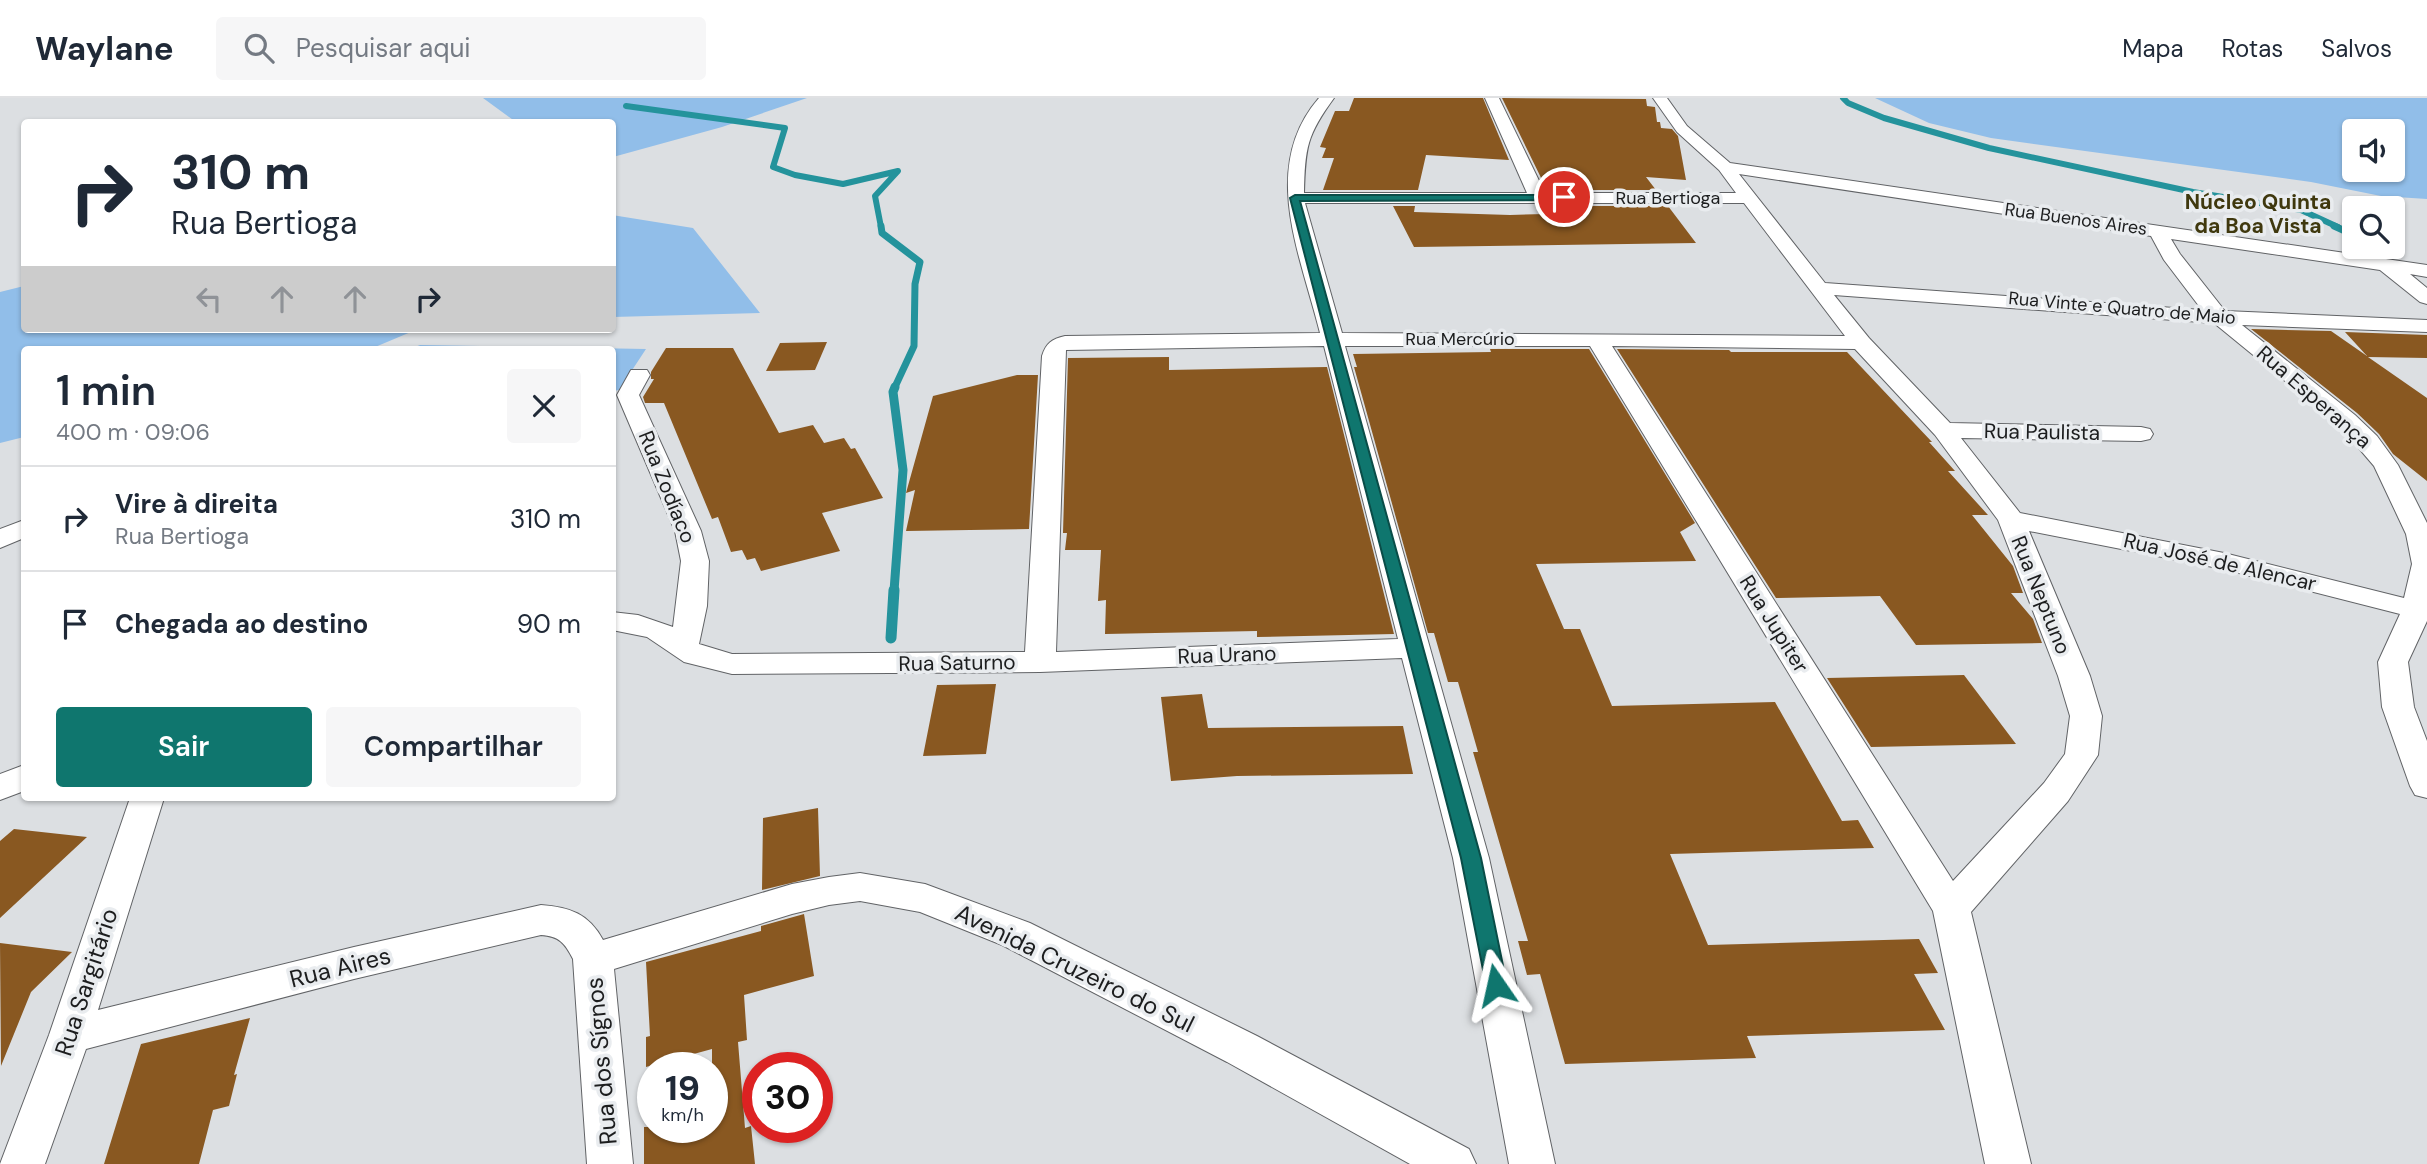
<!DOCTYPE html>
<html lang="pt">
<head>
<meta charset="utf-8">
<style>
	body { margin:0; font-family:"DM Sans",sans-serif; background:#f6f6f7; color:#1f2937; height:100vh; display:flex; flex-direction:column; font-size:26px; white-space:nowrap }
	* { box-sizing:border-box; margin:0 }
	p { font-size:23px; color:#747a83 }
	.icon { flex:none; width:38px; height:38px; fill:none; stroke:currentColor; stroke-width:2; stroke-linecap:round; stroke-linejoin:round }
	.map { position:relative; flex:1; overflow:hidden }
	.panel { position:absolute; left:21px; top:248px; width:595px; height:455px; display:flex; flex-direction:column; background:#fff; border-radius:7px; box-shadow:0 2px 5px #0004 }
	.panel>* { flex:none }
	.banner { position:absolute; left:21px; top:21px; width:595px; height:214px; border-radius:7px; box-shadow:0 2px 5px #0004; background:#fff; color:#1f2937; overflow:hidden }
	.controls { position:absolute; left:2342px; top:21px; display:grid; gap:14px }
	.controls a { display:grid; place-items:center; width:63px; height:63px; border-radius:7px; background:#fff; box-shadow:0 2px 5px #0004; font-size:35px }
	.speed { position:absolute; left:637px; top:954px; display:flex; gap:14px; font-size:35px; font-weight:700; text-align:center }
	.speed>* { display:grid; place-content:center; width:91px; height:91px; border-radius:50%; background:#fff; box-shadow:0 2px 5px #0004; line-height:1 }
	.speed small { font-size:18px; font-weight:400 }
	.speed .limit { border:10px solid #d22; background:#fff; color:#111 }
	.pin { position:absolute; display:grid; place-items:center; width:60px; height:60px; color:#fff; margin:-30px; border:4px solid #fff; border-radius:50%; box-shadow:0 2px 7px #0007 }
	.me { position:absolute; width:77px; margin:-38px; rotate:349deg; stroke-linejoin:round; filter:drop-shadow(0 0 5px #0008) }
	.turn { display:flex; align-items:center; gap:24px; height:147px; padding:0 35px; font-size:32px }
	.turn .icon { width:91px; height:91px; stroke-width:2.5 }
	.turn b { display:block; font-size:49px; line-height:60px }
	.lanes { display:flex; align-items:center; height:66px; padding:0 35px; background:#0003; justify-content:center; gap:35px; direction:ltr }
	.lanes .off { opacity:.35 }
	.round { display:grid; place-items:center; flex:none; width:74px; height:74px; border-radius:7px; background:#f6f6f7 }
	.summary { display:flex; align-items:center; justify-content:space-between; height:119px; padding:0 35px }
	h1 { font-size:42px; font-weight:600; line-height:52px }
	.primary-button { display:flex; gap:14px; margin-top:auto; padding:14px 35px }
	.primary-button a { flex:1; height:80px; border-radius:7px; background:#0f766e; color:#fff; font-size:28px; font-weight:600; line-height:80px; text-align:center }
	.primary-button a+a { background:#f6f6f7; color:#1f2937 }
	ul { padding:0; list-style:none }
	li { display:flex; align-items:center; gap:21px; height:105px; padding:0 35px; border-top:2px solid #e0e1e3 }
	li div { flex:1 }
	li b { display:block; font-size:26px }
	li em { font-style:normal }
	header { display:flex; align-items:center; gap:42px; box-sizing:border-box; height:98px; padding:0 35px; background:#fff; border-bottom:2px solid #e0e1e3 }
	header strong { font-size:33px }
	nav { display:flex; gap:38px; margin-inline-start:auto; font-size:24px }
	.search { width:490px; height:63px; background:#f6f6f7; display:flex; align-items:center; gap:18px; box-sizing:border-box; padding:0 24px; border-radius:7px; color:#747a83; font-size:26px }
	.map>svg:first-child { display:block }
	.green { fill:#91bee9; fill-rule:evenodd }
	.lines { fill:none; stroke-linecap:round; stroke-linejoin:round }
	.stream-far3 { stroke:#24939c; stroke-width:6 }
	.stream-far2 { stroke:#24939c; stroke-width:7 }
	.stream-far1 { stroke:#24939c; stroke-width:9 }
	.stream { stroke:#24939c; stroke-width:11 }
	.building { fill:#895821 }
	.street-casing { stroke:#616366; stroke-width:2 }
	.street { fill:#fff; fill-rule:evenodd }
	.route { fill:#0f766e; stroke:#0a4d48; stroke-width:2 }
	.labels { text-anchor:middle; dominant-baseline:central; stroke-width:7; stroke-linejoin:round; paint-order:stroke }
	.far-street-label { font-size:18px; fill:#1c1d1e; stroke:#e9ecef }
	.far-quarter-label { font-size:21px; font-weight:bold; fill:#3f380e; stroke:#e9ecef }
	.street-label { font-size:21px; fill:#1c1d1e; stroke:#e9ecef }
	.near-street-label { font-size:24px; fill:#1c1d1e; stroke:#e9ecef }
</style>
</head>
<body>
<header>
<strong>Waylane</strong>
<div class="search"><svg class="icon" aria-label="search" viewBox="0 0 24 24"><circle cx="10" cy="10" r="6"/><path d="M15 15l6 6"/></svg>Pesquisar aqui</div>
<nav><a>Mapa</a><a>Rotas</a><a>Salvos</a></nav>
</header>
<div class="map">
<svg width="2427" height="1066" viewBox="0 0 2427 1066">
	<rect width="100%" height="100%" fill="#dcdfe2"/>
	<path class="green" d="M483,0H807L722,29L613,59L612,24H516Z
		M1875,0H2427V101L2381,98L2311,84L1991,40L1929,25ZM2392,33V72H2354V33Z
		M612,117L693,130L760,215L613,219Z
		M24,188V231H418L368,252H24V339L0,345V194Z
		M420,247L646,251L619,292L613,293L612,252H408Z"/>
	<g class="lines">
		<path class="stream-far3" d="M1843,0L1848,5L1884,20L1989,50L2193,94L2301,112L2338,129
			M626,8L785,30L773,69L795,77L843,86L898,73L875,98L881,129"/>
		<path class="stream-far2" d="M881,128L882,135L920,164L915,186L914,248L894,291
			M2334,128L2354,137
			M2377,149L2382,152"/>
		<path class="stream-far1" d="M894,493L903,372L893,294L895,289"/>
		<path class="stream" d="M891,540L894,492"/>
	</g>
	<path class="building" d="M1354,0H1483L1509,62L1426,57L1418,92H1323L1334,60H1322L1326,50L1320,49L1335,13H1349Z
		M1502,0L1646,1L1647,8L1655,9L1657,24H1660L1661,30L1672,31L1678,38L1686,82L1646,79L1656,92H1547Z
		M1393,108H1415L1414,114L1510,117L1546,116L1541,108H1668L1696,145L1414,149Z
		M2251,231L2331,233L2367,258L2345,234L2427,237V260L2368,259L2427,300V383L2393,356L2379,336L2357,315Z
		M827,244L815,272L766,273L780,245Z
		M666,250H733L779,335L813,327L824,345L844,340L851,351L855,350L883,400L822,415L840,453L761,473L755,460L747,462L742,452L731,454L718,419L712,421L664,305H645L643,299L654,281H651V274Z
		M1490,251H1589L1695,425L1680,434L1696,463L1536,466L1564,531H1580L1612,608L1775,604L1842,723L1858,722L1874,750L1670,756L1708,847L1919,841L1938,875L1914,876L1945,932L1747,938L1756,960L1565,966L1540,876L1527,877L1518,843H1528L1473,654H1478L1458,584H1448L1434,535H1428L1354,269H1357L1353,256L1491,254Z
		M1617,251L1729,252L1731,254H1847L1932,344H1929L1955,373H1948L1988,417H1972L2013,468L2023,495H2011L2033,521L2042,545L1916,547L1880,498L1776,500Z
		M1169,259V272L1327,269L1394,536L1257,539V533L1105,536L1106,502L1098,503L1101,452H1065L1067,435H1063L1068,260Z
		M1017,277H1038L1029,431L906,433L915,392L906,395L933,298Z
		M1964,577L2016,646L1871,649L1827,580Z
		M996,586L986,656L923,658L937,587Z
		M1202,596L1208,630L1403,628L1413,676L1237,678L1171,683L1161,599Z
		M818,710L820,778L762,792L763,720Z
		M14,731L87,739L0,820V743Z
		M804,816L814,878L744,897L747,942L738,944L745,1030L751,1028L755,1066H644V1029H712V951L646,969V939L650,938L646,864L761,833V828Z
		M0,845L72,854L31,894L1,968Z
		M250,920L234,977L237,976L229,1008L213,1012L199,1066H104L141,946Z"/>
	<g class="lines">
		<g class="street-casing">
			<path id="street" d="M1319,0H1334C1307,37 1305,49 1304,95H1527L1485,0H1499L1545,95H1736L1719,72L1677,34L1653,0H1667L1687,28L1730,65L2427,167V179L2410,176L2427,190V206L2420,204L2380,172L2171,141L2180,156L2225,213L2427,222V234L2242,227L2355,317L2377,338L2398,367L2427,425V523L2408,564L2414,609L2427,643V700L2415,697L2410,688L2382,609L2378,564L2400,516L2223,471L2029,433L2090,578L2102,618L2098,657L2068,703L1971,814L2031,1066H1985L1933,813L1590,248H1345L1489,760L1555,1066H1509L1453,760L1402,560L1040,574L732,576L684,564L647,539L612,532V514L638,517L673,529L681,463L675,433L617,297L631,272H647L650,277L639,297L701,433L709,463L707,508L699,546L732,556L1025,554L1042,258C1046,245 1052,241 1065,238L1320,235C1301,158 1259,69 1319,0ZM1739,76L2151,138L2164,162L2202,212L1825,185ZM1305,105H1744L1845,238L1342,235ZM1834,197L2214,225L2339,327L2374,368L2406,436L2412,466L2404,500L2224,455L2020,415L1961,340L2141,343L2150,341L2153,336L2150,331L2141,329L1950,325L1869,240ZM1324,248L1398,541L1056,554L1066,252ZM1612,248L1855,251L1935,337L1998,422L2058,578L2070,618L2065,656L2044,685L1953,783Z
				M24,422V440L0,450V431Z
				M24,667V693L0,702V676Z
				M130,700H164L98,912L354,849L541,807C570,809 589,816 603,842L792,786L829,779L860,775L925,786L1030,825L1257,938L1469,1051L1476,1066H1410L1227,964L1002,847L920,814L860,803L829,807L792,816L614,871L633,1066H587L573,861C565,845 559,838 541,837L354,881L86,951L45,1066H0L49,937Z"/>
		</g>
		<use href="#street" class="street"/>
	</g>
	<path class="route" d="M1295,97H1564L1569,99L1564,102L1300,103L1481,760L1507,887L1504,893L1496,896L1489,893L1486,887L1461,760L1290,100Z"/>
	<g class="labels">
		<g class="far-street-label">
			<text x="1668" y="100">Rua Bertioga</text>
			<text transform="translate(2076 121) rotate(8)">Rua Buenos Aires</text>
			<text transform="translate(2122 210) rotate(5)">Rua Vinte e Quatro de Maio</text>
			<text x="1460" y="241">Rua Mercúrio</text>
		</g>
		<g class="far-quarter-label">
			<text x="2258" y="104">Núcleo Quinta<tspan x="2258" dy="24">da Boa Vista</tspan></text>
		</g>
		<g class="street-label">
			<text transform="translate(2314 299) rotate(41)">Rua Esperança</text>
			<text transform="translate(2042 334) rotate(1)">Rua Paulista</text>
			<text transform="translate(667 389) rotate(68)">Rua Zodíaco</text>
			<text transform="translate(2220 464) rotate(13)">Rua José de Alencar</text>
			<text transform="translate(2041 497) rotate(68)">Rua Neptuno</text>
			<text transform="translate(1774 526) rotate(58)">Rua Jupiter</text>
			<text transform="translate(1227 557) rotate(-2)">Rua Urano</text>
			<text transform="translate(957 565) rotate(-1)">Rua Saturno</text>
		</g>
		<g class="near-street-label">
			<text transform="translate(340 869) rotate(-14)">Rua Aires</text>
			<text transform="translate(1075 870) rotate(26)">Avenida Cruzeiro do Sul</text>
			<text transform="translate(86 884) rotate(-72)">Rua Sargitário</text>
			<text transform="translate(601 963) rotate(-95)">Rua dos Sígnos</text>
		</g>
	</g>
</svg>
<div class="controls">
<a><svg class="icon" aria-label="sound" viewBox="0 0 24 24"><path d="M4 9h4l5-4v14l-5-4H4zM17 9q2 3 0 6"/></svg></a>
<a><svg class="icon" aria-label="search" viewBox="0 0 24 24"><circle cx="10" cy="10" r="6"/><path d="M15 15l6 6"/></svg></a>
</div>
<div class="speed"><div>19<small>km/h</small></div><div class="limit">30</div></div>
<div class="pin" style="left:1564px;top:99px;background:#d93025"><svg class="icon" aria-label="arrive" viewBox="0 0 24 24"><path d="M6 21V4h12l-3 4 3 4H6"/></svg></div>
<svg class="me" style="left:1496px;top:887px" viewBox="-20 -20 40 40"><path d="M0-17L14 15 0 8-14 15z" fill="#0f766e" stroke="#fff" stroke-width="4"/></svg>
<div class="banner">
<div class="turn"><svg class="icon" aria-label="right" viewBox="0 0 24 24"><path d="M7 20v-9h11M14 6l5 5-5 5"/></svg><div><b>310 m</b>Rua Bertioga</div></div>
<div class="lanes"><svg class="icon off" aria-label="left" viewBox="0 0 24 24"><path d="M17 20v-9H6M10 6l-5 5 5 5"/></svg><svg class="icon off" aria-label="ahead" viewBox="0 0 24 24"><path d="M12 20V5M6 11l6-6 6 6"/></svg><svg class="icon off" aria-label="ahead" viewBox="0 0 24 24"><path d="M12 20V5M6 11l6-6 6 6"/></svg><svg class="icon" aria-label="right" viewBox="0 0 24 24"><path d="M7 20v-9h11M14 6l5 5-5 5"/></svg></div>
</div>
<section class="panel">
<div class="summary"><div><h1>1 min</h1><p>400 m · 09:06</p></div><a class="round"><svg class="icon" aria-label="close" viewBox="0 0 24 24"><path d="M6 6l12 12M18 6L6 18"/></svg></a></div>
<ul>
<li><svg class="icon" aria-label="right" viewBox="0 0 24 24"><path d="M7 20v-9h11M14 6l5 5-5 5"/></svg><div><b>Vire à direita</b><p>Rua Bertioga</p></div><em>310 m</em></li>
<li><svg class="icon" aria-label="arrive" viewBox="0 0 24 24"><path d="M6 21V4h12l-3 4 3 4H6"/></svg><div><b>Chegada ao destino</b></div><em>90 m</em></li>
</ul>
<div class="primary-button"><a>Sair</a><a>Compartilhar</a></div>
</section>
</div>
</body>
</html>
